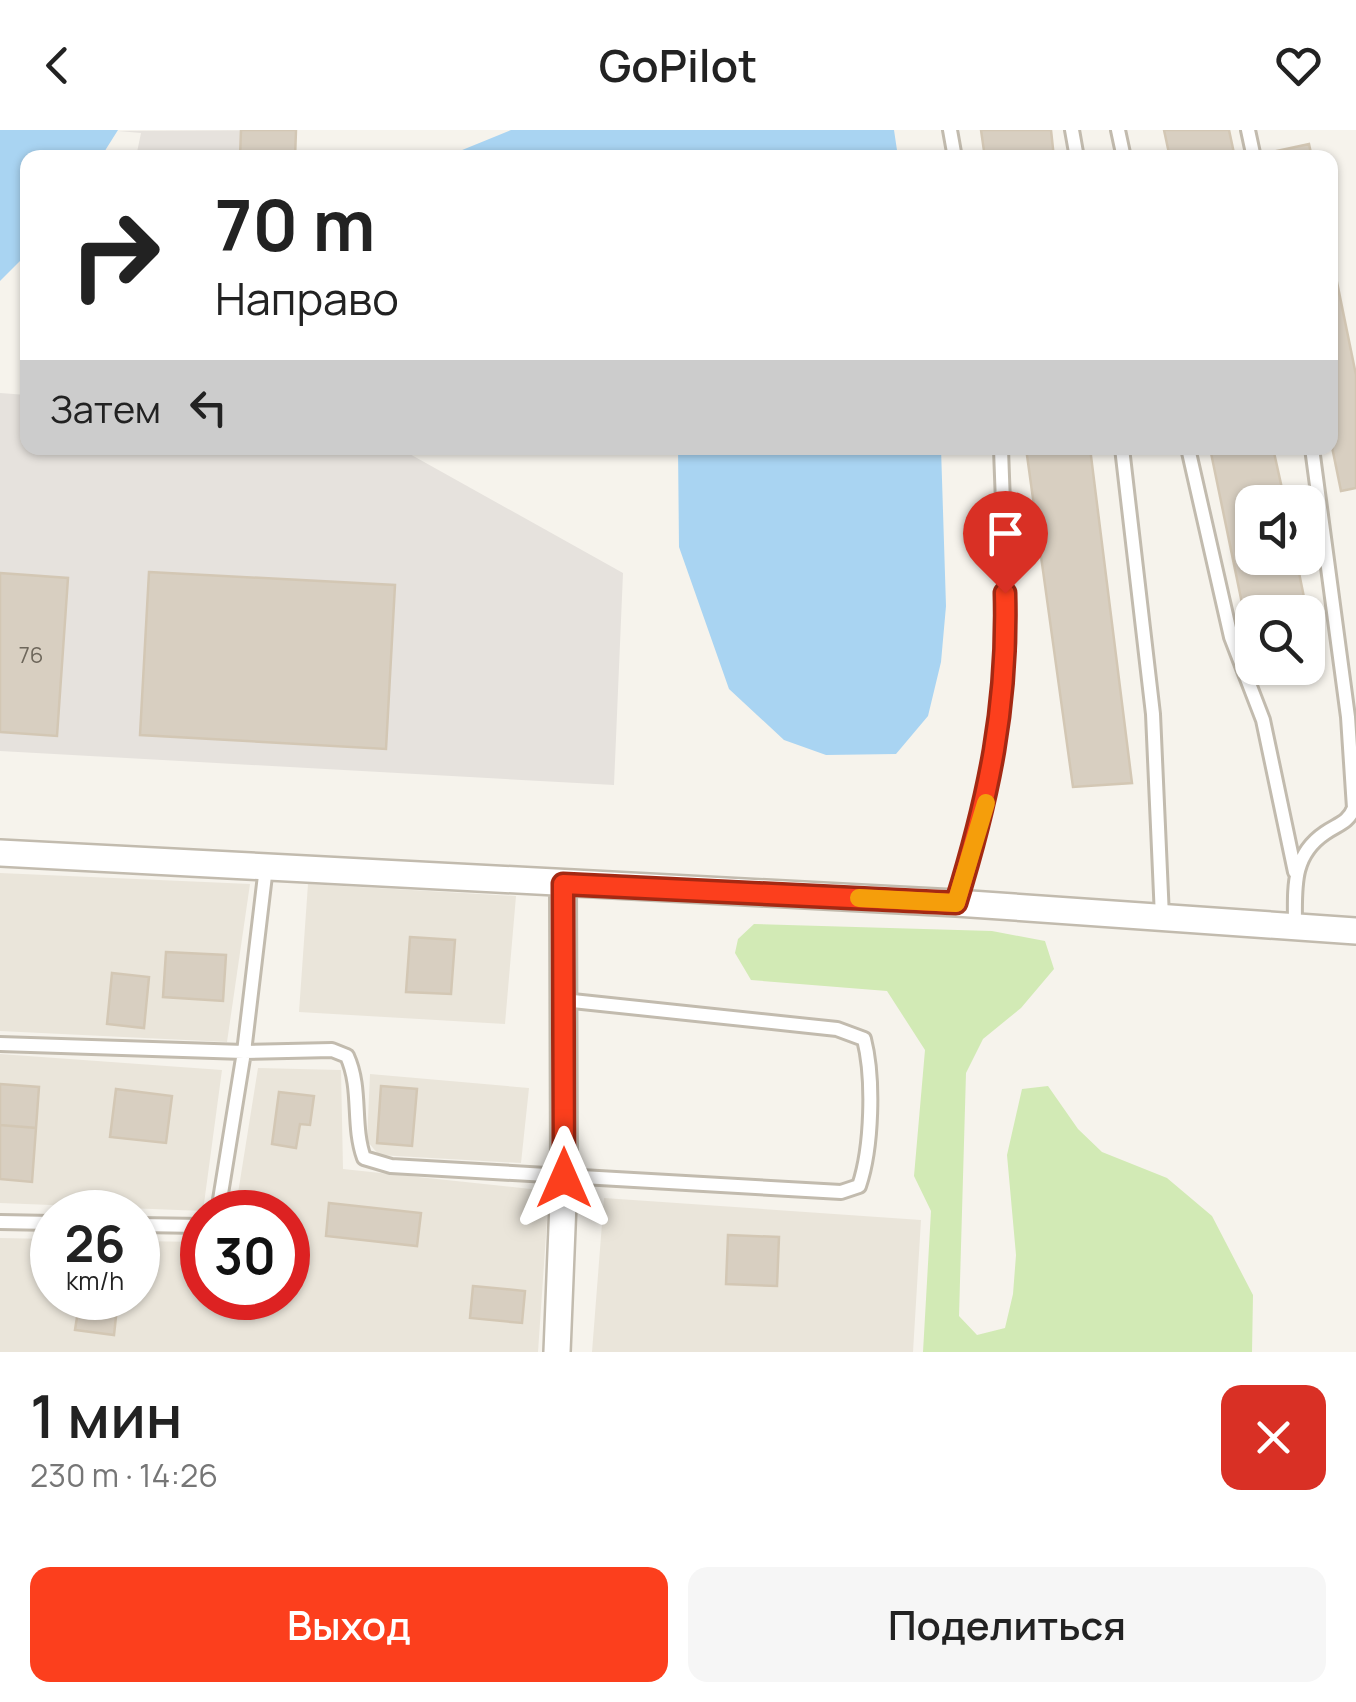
<!DOCTYPE html>
<html lang="ru">
<head>
<meta charset="utf-8">
<style>
	body { margin:0; font-family:Manrope,sans-serif; background:#f6f6f6; color:#222; height:100vh; display:flex; flex-direction:column; font-size:38px; white-space:nowrap }
	* { box-sizing:border-box; margin:0 }
	p { font-size:32px; color:#767676 }
	.icon { flex:none; width:55px; height:55px; fill:none; stroke:currentColor; stroke-width:2; stroke-linecap:round; stroke-linejoin:round }
	.map { position:relative; height:1222px; overflow:hidden }
	.details { display:flex; flex-direction:column; background:#fff; flex:1 }
	.details>* { flex:none }
	.top-card { position:absolute; left:20px; top:20px; width:1318px; height:305px; border-radius:20px; box-shadow:0 2px 8px #0004; background:#fff; color:#222; overflow:hidden }
	.buttons { position:absolute; left:1235px; top:355px; display:grid; gap:20px }
	.buttons a { display:grid; place-items:center; width:90px; height:90px; border-radius:20px; background:#fff; box-shadow:0 2px 8px #0004; font-size:50px }
	.speed { position:absolute; left:30px; top:1060px; display:flex; gap:20px; font-size:50px; font-weight:700; text-align:center }
	.speed>* { display:grid; place-content:center; width:130px; height:130px; border-radius:50%; background:#fff; box-shadow:0 2px 8px #0004; line-height:1 }
	.speed small { font-size:25px; font-weight:400 }
	.speed .limit { border:15px solid #d22; background:#fff; color:#111 }
	.pin { position:absolute; display:grid; place-items:center; width:85px; height:85px; color:#fff; margin:-102px -42px; border-radius:50% 50% 50% 0; rotate:-45deg; box-shadow:0 0 10px #0007 }
	.pin .icon { rotate:45deg }
	.me { position:absolute; width:110px; margin:-55px; rotate:0deg; stroke-linejoin:round; filter:drop-shadow(0 0 8px #0008) }
	.turn { display:flex; align-items:center; gap:35px; height:210px; padding:0 30px; font-size:45px }
	.turn .icon { width:130px; height:130px; stroke-width:2.5 }
	.turn b { display:block; font-size:70px; line-height:85px }
	.then { display:flex; align-items:center; height:95px; padding:0 30px; background:#0003; gap:20px; font-size:38px }
	.round { display:grid; place-items:center; flex:none; width:105px; height:105px; border-radius:20px; background:#f6f6f6 }
	.overview { display:flex; align-items:center; justify-content:space-between; height:170px; padding:0 30px }
	h1 { font-size:60px; font-weight:600; line-height:75px }
	.cta { display:flex; gap:20px; margin-top:auto; padding:20px 30px }
	.cta a { flex:1; height:115px; border-radius:20px; background:#fc3f1d; color:#fff; font-size:40px; font-weight:600; line-height:115px; text-align:center }
	.cta a+a { background:#f6f6f6; color:#222 }
	header { display:flex; justify-content:space-between; align-items:center; height:130px; padding:0 30px; background:#fff; font-size:45px; font-weight:600 }
	.map>svg:first-child { display:block }
	.residential { fill:#eae5da }
	.industrial { fill:#e6e2dd }
	.green { fill:#d2eab5 }
	.water { fill:#a9d4f2 }
	.building { fill:#d8cfc1; stroke:#d3c7b4; stroke-width:2.5 }
	.lines { fill:none; stroke-linecap:round; stroke-linejoin:round }
	.service-casing { stroke:#c2bbae; stroke-width:18 }
	.minor-casing { stroke:#c2bbae; stroke-width:30 }
	.service { stroke:#fff; stroke-width:12 }
	.minor { stroke:#fff; stroke-width:25 }
	.route-casing { stroke:#a42913; stroke-width:25 }
	.route { stroke:#fc3f1d; stroke-width:18 }
	.slow { stroke:#f59e0b; stroke-width:18 }
	.labels { text-anchor:middle; dominant-baseline:central; stroke-width:8; stroke-linejoin:round; paint-order:stroke }
	.number-label { font-size:22px; fill:#6e675b }
</style>
</head>
<body>
<header><svg class="icon" aria-label="back" viewBox="0 0 24 24"><path d="M15 5l-7 7 7 7"/></svg>GoPilot<svg class="icon" aria-label="heart" viewBox="0 0 24 24"><path d="M12 20l-8-8c-3-5 5-10 8-4 3-6 11-1 8 4z"/></svg></header>
<div class="map">
<svg width="1356" height="1222" viewBox="0 0 1356 1222">
	<rect width="100%" height="100%" fill="#f6f3ec"/>
	<path class="residential" d="M0,743L250,754L227,912L0,901Z
		M308,754L516,766L505,894L299,882Z
		M0,924L222,940L203,1081L0,1073Z
		M258,938L341,940L343,1039L549,1061L538,1222H0V1108L52,1109V1168H138V1111L202,1112V1168H288V1082H235Z
		M370,944L529,958L521,1033L379,1025L367,1011Z
		M604,1068L921,1090L913,1222H592Z"/>
	<path class="industrial" d="M296,0L295,27H136L141,3L118,1Z
		M0,263L27,265L28,318H399L623,443L614,655L0,621Z"/>
	<path class="green" d="M754,794L992,801L1045,811L1054,839L1021,878L983,909L966,943L959,1186L977,1205L1005,1198L1013,1164L1016,1125L1007,1025L1022,959L1048,956L1078,999L1102,1022L1167,1048L1212,1086L1253,1165L1252,1222H923L931,1081L914,1046L925,920L887,861L751,850L735,823L738,809Z"/>
	<path class="water" d="M0,0H118L101,27L28,28L27,124L0,151Z
		M511,0H894L898,27H445Z
		M678,318H941L946,476L941,532L928,586L896,624L826,625L784,610L729,559L679,417Z"/>
	<path class="building" d="M241,0H296L295,28H240Z
		M981,0H1051L1054,28H985Z
		M1164,0H1229L1235,28H1170Z
		M1309,14L1312,28H1273L1272,22Z
		M1330,118L1356,245V358L1341,361L1330,307Z
		M1026,318H1090L1132,653L1073,657Z
		M1210,318H1273L1285,372H1252V428H1296L1307,482H1252V522Z
		M149,442L395,455L386,619L140,605Z
		M0,443L68,448L57,606L0,602Z
		M410,807L455,810L451,864L406,862Z
		M166,822L226,825L223,871L163,867Z
		M112,843L149,847L144,898L107,894Z
		M0,954L39,957L36,998L0,995Z
		M381,956L417,959L412,1016L377,1013Z
		M116,959L172,966L166,1013L110,1007Z
		M279,962L314,966L310,995L300,994L296,1018L272,1014Z
		M0,995L36,998L32,1052L0,1049Z
		M329,1073L421,1083L417,1116L326,1106Z
		M728,1105L779,1107L777,1156L726,1154Z
		M473,1156L525,1161L522,1193L470,1188Z
		M80,1168H118L114,1205L75,1200Z"/>
	<g class="lines">
		<g class="service-casing">
			<path id="service" d="M950,0L955,28
				M1072,0L1077,28
				M1118,0L1124,28
				M1248,0L1254,28
				M1122,318L1153,584L1162,787
				M1188,318L1231,507L1263,590L1295,742
				M956,773C973,717 992,661 999,602C1011,508 1004,412 1001,318
				M1295,797C1295,759 1291,726 1325,703C1338,694 1348,693 1354,678L1348,587L1312,318
				M0,914L244,922L332,920L347,926C362,959 352,995 364,1028L391,1036L841,1062L859,1056C872,1018 874,948 864,909L837,899L563,870
				M218,1082L244,922L266,737
				M0,1092L52,1093
				M138,1095L202,1096"/>
		</g>
		<g class="minor-casing">
			<path id="minor" d="M0,723L956,773L1356,801
				M557,1222L564,1048L563,754"/>
		</g>
		<use href="#service" class="service"/>
		<use href="#minor" class="minor"/>
	</g>
	<g class="lines">
		<g class="route-casing">
			<path id="route" d="M564,1048L563,754L956,773C989,666 1008,576 1005,463"/>
		</g>
		<use href="#route" class="route"/>
		<path class="slow" d="M859,768L956,773L986,673"/>
	</g>
	<g class="labels">
		<g class="number-label">
			<text x="31" y="525">76</text>
		</g>
	</g>
</svg>
<div class="buttons">
<a><svg class="icon" aria-label="sound" viewBox="0 0 24 24"><path d="M4 9h4l5-4v14l-5-4H4zM17 9q2 3 0 6"/></svg></a>
<a><svg class="icon" aria-label="search" viewBox="0 0 24 24"><circle cx="10" cy="10" r="6"/><path d="M15 15l6 6"/></svg></a>
</div>
<div class="speed"><div>26<small>km/h</small></div><div class="limit">30</div></div>
<div class="pin" style="left:1005px;top:463px;background:#d93025"><svg class="icon" aria-label="arrive" viewBox="0 0 24 24"><path d="M6 21V4h12l-3 4 3 4H6"/></svg></div>
<svg class="me" style="left:564px;top:1048px" viewBox="-20 -20 40 40"><path d="M0-17L14 15 0 8-14 15z" fill="#fc3f1d" stroke="#fff" stroke-width="4"/></svg>
<div class="top-card">
<div class="turn"><svg class="icon" aria-label="right" viewBox="0 0 24 24"><path d="M7 20v-9h11M14 6l5 5-5 5"/></svg><div><b>70 m</b>Направо</div></div>
<div class="then">Затем<svg class="icon" aria-label="left" viewBox="0 0 24 24"><path d="M17 20v-9H6M10 6l-5 5 5 5"/></svg></div>
</div>
</div>
<section class="details">
<div class="overview"><div><h1>1 мин</h1><p>230 m · 14:26</p></div><a class="round" style="background:#d93025;color:#fff"><svg class="icon" aria-label="close" viewBox="0 0 24 24"><path d="M6 6l12 12M18 6L6 18"/></svg></a></div>
<div class="cta"><a>Выход</a><a>Поделиться</a></div>
</section>
</body>
</html>
